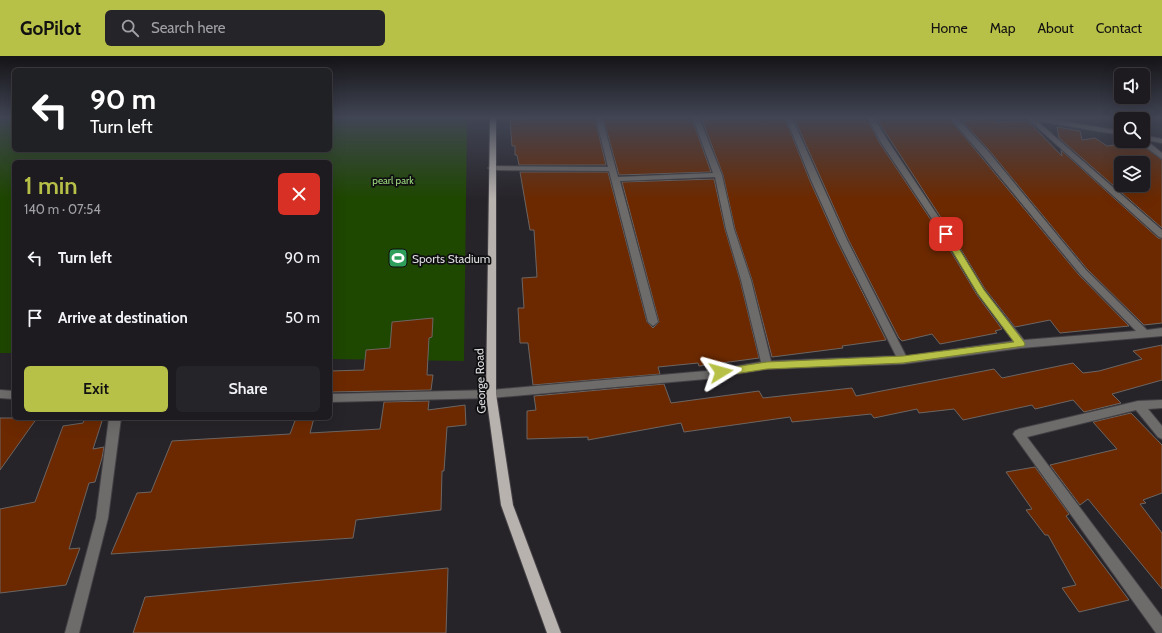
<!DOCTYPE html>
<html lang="en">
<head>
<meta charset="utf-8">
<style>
	body { margin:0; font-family:Cabin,sans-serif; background:#252428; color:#f1f3f6; height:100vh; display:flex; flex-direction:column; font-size:15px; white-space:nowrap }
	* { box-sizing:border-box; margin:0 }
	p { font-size:13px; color:#a0a1a4 }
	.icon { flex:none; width:22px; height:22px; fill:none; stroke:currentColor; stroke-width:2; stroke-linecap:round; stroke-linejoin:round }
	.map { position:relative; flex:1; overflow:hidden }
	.side { position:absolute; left:12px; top:104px; width:320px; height:260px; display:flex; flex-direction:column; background:#1d1b1f; border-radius:6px; box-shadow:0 4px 16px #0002,0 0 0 1px #3b393d }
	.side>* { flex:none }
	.banner { position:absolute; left:12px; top:12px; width:320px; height:84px; border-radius:6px; box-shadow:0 4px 16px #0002,0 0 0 1px #3b393d; background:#202124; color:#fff; overflow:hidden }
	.controls { position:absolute; left:1114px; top:12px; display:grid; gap:8px }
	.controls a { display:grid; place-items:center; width:36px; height:36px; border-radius:6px; background:#1d1b1f; box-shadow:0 4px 16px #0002,0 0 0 1px #3b393d; font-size:20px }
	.pin { position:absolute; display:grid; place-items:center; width:34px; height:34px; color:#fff; margin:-17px; border-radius:8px; box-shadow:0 2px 6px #0006 }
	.me { position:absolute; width:44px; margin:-22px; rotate:82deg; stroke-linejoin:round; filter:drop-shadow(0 0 3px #0008) }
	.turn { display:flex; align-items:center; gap:14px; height:84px; padding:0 12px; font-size:18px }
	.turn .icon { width:52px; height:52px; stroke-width:2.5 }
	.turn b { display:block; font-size:28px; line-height:34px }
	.round { display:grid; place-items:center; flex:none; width:42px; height:42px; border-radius:6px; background:#252428 }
	.head { display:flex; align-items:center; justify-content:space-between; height:68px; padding:0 12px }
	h1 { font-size:24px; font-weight:600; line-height:30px; color:#b8c147 }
	.button { display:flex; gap:8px; margin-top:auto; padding:8px 12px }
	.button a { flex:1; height:46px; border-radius:6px; background:#b8c147; color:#111; font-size:16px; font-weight:600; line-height:46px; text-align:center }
	.button a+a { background:#252428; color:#f1f3f6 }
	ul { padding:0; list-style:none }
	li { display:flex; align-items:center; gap:12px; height:60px; padding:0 12px }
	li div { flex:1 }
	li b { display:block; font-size:15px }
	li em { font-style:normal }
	header { display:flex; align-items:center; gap:24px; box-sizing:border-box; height:56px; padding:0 20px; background:#b8c147; color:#111 }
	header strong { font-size:19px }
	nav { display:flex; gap:22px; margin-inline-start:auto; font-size:14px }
	.search { width:280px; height:36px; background:#252428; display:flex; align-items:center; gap:10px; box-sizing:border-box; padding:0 14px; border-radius:6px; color:#a0a1a4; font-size:15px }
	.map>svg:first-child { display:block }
	.green { fill:#1e4700 }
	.building { fill:#6c2900; stroke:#6c6562; fill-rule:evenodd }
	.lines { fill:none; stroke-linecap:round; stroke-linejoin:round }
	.minor-casing { stroke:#444146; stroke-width:2 }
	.major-casing { stroke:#444146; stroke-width:2 }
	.minor { fill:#6e6c6a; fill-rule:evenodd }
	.major { fill:#b8b2ae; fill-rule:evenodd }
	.route { fill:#b8c147; stroke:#787d2e }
	.labels { text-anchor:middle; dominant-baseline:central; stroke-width:3.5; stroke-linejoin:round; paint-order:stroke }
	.far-park-label { font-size:10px; fill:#9cda7f; stroke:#0f0e10 }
	.poi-label { font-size:12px; fill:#dcdbde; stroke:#0f0e10; text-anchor:start }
	.street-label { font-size:12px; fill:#dcdbde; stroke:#0f0e10 }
</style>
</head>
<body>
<header>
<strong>GoPilot</strong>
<div class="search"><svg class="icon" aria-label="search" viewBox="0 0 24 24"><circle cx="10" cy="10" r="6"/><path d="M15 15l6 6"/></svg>Search here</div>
<nav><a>Home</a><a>Map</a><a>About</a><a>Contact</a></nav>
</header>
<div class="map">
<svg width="1162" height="577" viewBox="0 0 1162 577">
	<rect width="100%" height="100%" fill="#272429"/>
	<path class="green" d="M0,62H14V94H330V62H467L464,305L330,303V106H14V297H0Z"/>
	<path class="building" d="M534,62H595L606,109H519L517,99H515V90H512L510,64Z
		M603,62H688V65H693L711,116L619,119Z
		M737,62H785L810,125L837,185L886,284L842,290L843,292L772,301L752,224L735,173L723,119L702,64Z
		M794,62H867L879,86L941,179L977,239L1002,273L995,275L997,277L940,288L932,278L902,285L899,282L848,183Z
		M876,62H949L1079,219L1129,270L1060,277L1050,264L1015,271L985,233L951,177Z
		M992,62L996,66L1028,65L1062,100L1061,94L1158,182L1162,183V267L1144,269L1087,213L988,93L962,65Z
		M1057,71L1080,75L1082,84L1095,82L1107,90L1138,86L1162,104V172L1059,82ZM1121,107H1143V129H1121Z
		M520,116H608L647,266L653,272L659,266L622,126L714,123L725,173L740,224L759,302L699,310L698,307L658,311L660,318L533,329L528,287H520L518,252H524L522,222L537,221L534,174H530Z
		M433,262L432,281L429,282L427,319H433L431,334L330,336V315L364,314L366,294L390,292L392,266Z
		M1162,289V324L1112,338L1121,347L1084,356L1073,344L1035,353L1032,349L963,364L954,353L919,357L917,353L874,362L871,358L792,366L790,361L684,376L681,367L588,384V381L527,383V355L536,354L534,340L664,328L671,347L759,335L763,342L852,332L856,340L994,313L1002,322L1073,307L1083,317L1099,315L1142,303L1133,295Z
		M429,345L428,354L465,349L466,369L447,371L444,415H442L441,454L356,464L353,482L111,498L137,437L151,436L172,385L290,378L296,362H314L310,377L380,373L384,346Z
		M1131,357L1162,389V437L1143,444L1146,447L1140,448L1162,477V533L1088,443L1080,449L1050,409L1117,393L1093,366Z
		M0,362H37L0,414Z
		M85,362H103L93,393L104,391L102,402L95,426L89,427L69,493L80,492L66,529L0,537V453L35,446L63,370L83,367Z
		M1035,411L1069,458L1066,460L1129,544L1079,556L1062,532L1076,529L1048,479H1045L1026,454L1032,453L1006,416Z
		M448,512L446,577H133L145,541Z"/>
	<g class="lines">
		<g class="minor-casing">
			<path id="minor" d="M596,62H602L618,121L713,117L693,62H699L722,119L734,173L751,224L771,305L896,300L838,184L811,124L786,62H792L847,184L906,300L1013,285L978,238L942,178L880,85L868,62H874L888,85L950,178L984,234L1024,284L1136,275L1080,218L981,98L950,62H957L987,94L1086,214L1147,274L1162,272V280L1021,292L903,308L767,313L706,323L491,342L330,346V338L491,334L706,315L761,306L741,224L726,173L715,121L620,125L658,266L653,270L648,266L609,115L492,114L488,112L492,110L608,111Z
				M1027,62H1044L1121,75V79L1037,65L1162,174V182L1159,181Z
				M1143,79L1162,83V87L1146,84L1162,97V103L1140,87L1139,85H1143Z
				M0,334L14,335V343L0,342Z
				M1162,344V352L1148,353L1162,370V383L1158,381L1136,354L1027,381L1162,561V577H1156L1013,378L1015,375L1019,373L1138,345Z
				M109,362H121L108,462L79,577H65L96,462Z"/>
		</g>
		<g class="major-casing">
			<path id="major" d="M490,62H496V338L513,449L561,577H547L501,449L486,338Z"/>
		</g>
		<use href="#minor" class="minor"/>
		<use href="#major" class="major"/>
	</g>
	<linearGradient id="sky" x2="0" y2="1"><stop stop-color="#151417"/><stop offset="0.43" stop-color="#414554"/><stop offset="1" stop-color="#414554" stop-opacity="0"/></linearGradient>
	<rect width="1162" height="143" fill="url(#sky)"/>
	<path class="route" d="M946,175L949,176L984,234L1024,286L1025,288L1024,290L903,307L767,313L721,320L718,319L717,316L718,314L721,313L767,306L903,300L1014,286L978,238L942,178Z"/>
	<defs>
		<g id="stadium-square" transform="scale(1)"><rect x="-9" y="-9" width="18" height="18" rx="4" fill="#2e9e5b" stroke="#0f0e10"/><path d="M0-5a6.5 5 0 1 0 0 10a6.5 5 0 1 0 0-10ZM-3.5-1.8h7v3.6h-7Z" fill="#fff"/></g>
	</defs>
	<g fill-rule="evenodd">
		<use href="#stadium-square" x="398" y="202"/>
	</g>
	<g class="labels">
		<g class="far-park-label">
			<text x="393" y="124">pearl park</text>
		</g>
		<g class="poi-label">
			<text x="412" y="202">Sports Stadium</text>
		</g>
		<g class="street-label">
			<text transform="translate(480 325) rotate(-92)">George Road</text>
		</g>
	</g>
</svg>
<div class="controls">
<a><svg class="icon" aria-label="sound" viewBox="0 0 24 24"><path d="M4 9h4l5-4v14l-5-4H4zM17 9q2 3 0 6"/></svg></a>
<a><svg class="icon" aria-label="search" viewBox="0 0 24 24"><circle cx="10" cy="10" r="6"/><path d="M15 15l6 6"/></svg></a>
<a><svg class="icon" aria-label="layers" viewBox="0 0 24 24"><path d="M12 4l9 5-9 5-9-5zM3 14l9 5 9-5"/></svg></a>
</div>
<div class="pin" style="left:946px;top:178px;background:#d93025"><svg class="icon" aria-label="arrive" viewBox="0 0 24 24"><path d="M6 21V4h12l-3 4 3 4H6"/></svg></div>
<svg class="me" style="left:721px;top:316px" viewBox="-20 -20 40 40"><path d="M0-17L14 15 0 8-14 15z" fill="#b8c147" stroke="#fff" stroke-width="4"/></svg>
<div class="banner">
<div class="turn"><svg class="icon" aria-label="left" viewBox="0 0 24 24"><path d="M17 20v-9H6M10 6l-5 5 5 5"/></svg><div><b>90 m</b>Turn left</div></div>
</div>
<section class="side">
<div class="head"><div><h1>1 min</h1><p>140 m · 07:54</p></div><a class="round" style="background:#d93025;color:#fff"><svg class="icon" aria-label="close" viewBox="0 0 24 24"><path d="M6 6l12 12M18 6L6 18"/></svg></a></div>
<ul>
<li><svg class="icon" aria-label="left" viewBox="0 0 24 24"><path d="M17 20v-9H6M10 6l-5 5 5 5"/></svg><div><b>Turn left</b></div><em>90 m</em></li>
<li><svg class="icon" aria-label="arrive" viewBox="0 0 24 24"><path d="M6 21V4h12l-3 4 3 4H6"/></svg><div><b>Arrive at destination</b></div><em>50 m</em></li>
</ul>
<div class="button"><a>Exit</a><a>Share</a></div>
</section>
</div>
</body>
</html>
